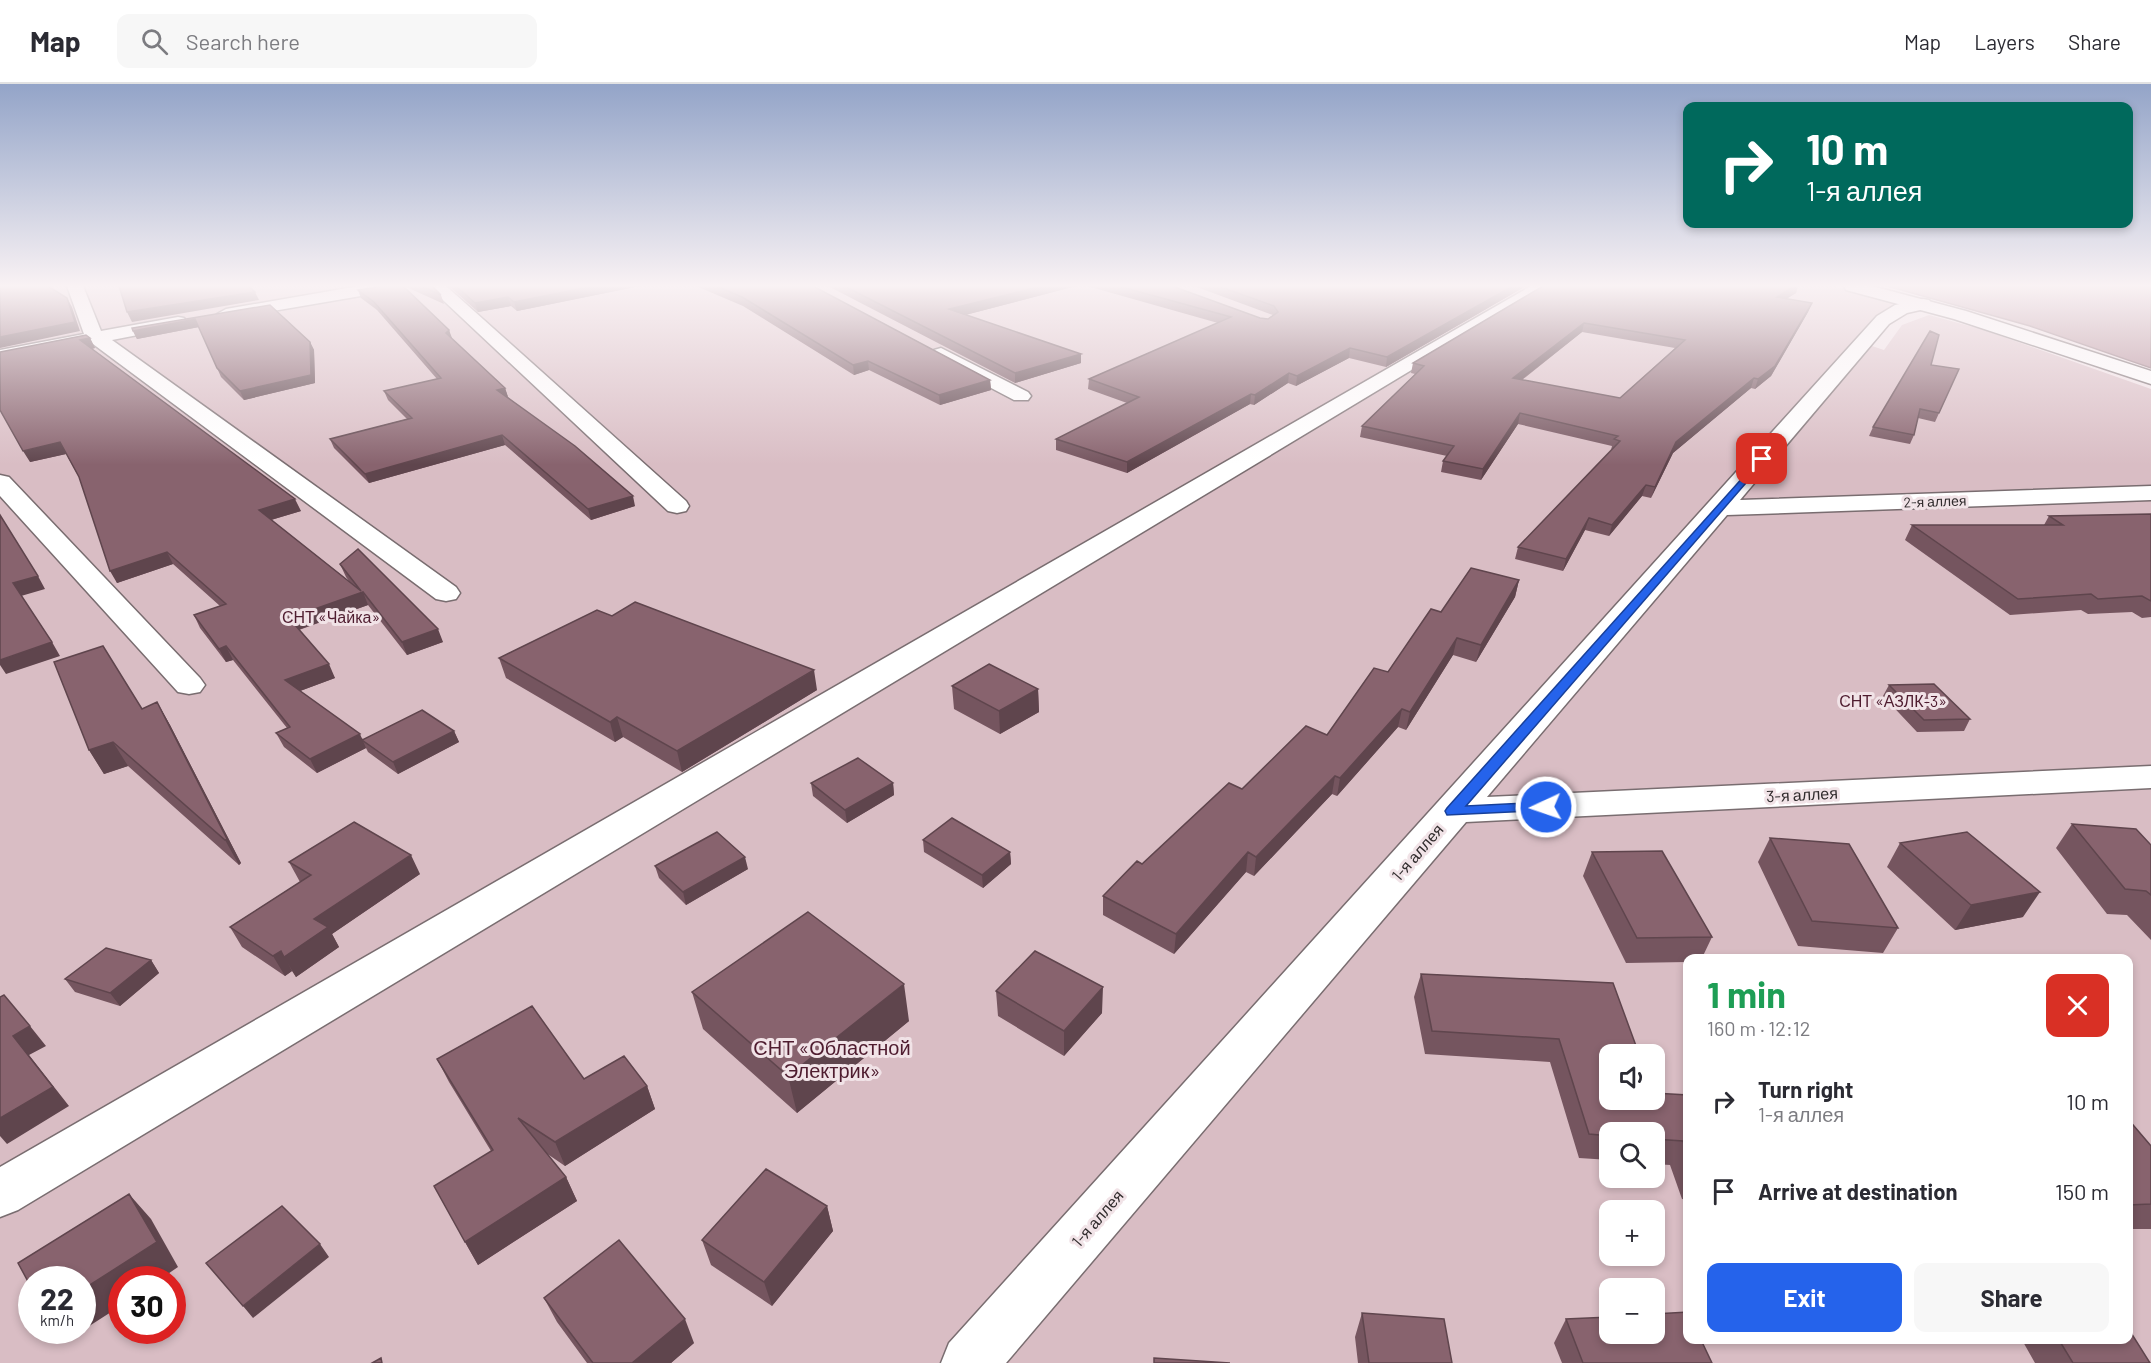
<!DOCTYPE html>
<html lang="en">
<head>
<meta charset="utf-8">
<style>
	body { margin:0; font-family:Barlow,sans-serif; background:#f7f7f7; color:#2b2b33; height:100vh; display:flex; flex-direction:column; font-size:22px; white-space:nowrap }
	* { box-sizing:border-box; margin:0 }
	p { font-size:20px; color:#7c7c81 }
	.icon { flex:none; width:33px; height:33px; fill:none; stroke:currentColor; stroke-width:2; stroke-linecap:round; stroke-linejoin:round }
	.map { position:relative; flex:1; overflow:hidden }
	.details { position:absolute; left:1683px; top:870px; width:450px; height:390px; display:flex; flex-direction:column; background:#fff; border-radius:12px; box-shadow:0 3px 9px #0003 }
	.details>* { flex:none }
	.guide { position:absolute; left:1683px; top:18px; width:450px; height:126px; border-radius:12px; box-shadow:0 3px 9px #0003; background:#00695c; color:#fff; overflow:hidden }
	.fabs { position:absolute; left:1599px; top:960px; display:grid; gap:12px }
	.fabs a { display:grid; place-items:center; width:66px; height:66px; border-radius:12px; background:#fff; box-shadow:0 3px 9px #0003; font-size:30px }
	.speed { position:absolute; left:18px; top:1182px; display:flex; gap:12px; font-size:30px; font-weight:700; text-align:center }
	.speed>* { display:grid; place-content:center; width:78px; height:78px; border-radius:50%; background:#fff; box-shadow:0 3px 9px #0003; line-height:1 }
	.speed small { font-size:15px; font-weight:400 }
	.speed .limit { border:9px solid #d22; background:#fff; color:#111 }
	.pin { position:absolute; display:grid; place-items:center; width:51px; height:51px; color:#fff; margin:-26px; border-radius:12px; box-shadow:0 3px 9px #0006 }
	.me { position:absolute; width:66px; margin:-33px; rotate:267deg; stroke-linejoin:round; filter:drop-shadow(0 0 4px #0008) }
	.turn { display:flex; align-items:center; gap:21px; height:126px; padding:0 24px; font-size:27px }
	.turn .icon { width:78px; height:78px; stroke-width:2.5 }
	.turn b { display:block; font-size:42px; line-height:51px }
	.round { display:grid; place-items:center; flex:none; width:63px; height:63px; border-radius:12px; background:#f7f7f7 }
	.summary { display:flex; align-items:center; justify-content:space-between; height:102px; padding:0 24px }
	h1 { font-size:36px; font-weight:700; line-height:45px; color:#1e9e55 }
	.primary-button { display:flex; gap:12px; margin-top:auto; padding:12px 24px }
	.primary-button a { flex:1; height:69px; border-radius:12px; background:#2563eb; color:#fff; font-size:24px; font-weight:700; line-height:69px; text-align:center }
	.primary-button a+a { background:#f7f7f7; color:#2b2b33 }
	ul { padding:0; list-style:none }
	li { display:flex; align-items:center; gap:18px; height:90px; padding:0 24px }
	li div { flex:1 }
	li b { display:block; font-size:22px }
	li em { font-style:normal }
	header { display:flex; align-items:center; gap:36px; box-sizing:border-box; height:84px; padding:0 30px; background:#fff; border-bottom:2px solid #e1e1e2 }
	header strong { font-size:28px }
	nav { display:flex; gap:33px; margin-inline-start:auto; font-size:21px }
	.search { width:420px; height:54px; background:#f7f7f7; display:flex; align-items:center; gap:15px; box-sizing:border-box; padding:0 21px; border-radius:12px; color:#7c7c81; font-size:22px }
	.map>svg:first-child { display:block }
	.green { fill:#d9bdc4; fill-rule:evenodd }
	.water { fill:#b38c97; stroke:#8c6f77; stroke-width:1.5 }
	.lines { fill:none; stroke-linecap:round; stroke-linejoin:round }
	.street-casing { stroke:#796d70; stroke-width:3 }
	.secondary-casing { stroke:#796d70; stroke-width:3 }
	.street { fill:#fff; fill-rule:evenodd }
	.secondary { fill:#fff; fill-rule:evenodd }
	.wall { fill:#75555f; fill-rule:evenodd }
	.shaded-wall { fill:#5f454d }
	.building { fill:#88636e; stroke:#5f454d; stroke-width:1.5; fill-rule:evenodd }
	.route { fill:#2563eb; stroke:#184099; stroke-width:1.5 }
	.labels { text-anchor:middle; dominant-baseline:central; stroke-width:6; stroke-linejoin:round; paint-order:stroke }
	.far-street-label { font-size:14px; fill:#312c2d; stroke:#f1e3e7 }
	.park-label { font-size:16px; fill:#4f1c2f; stroke:#f1e3e7 }
	.street-label { font-size:16px; fill:#312c2d; stroke:#f1e3e7 }
	.near-park-label { font-size:20px; fill:#4f1c2f; stroke:#f1e3e7 }
</style>
</head>
<body>
<header>
<strong>Map</strong>
<div class="search"><svg class="icon" aria-label="search" viewBox="0 0 24 24"><circle cx="10" cy="10" r="6"/><path d="M15 15l6 6"/></svg>Search here</div>
<nav><a>Map</a><a>Layers</a><a>Share</a></nav>
</header>
<div class="map">
<svg width="2151" height="1279" viewBox="0 0 2151 1279">
	<rect width="100%" height="100%" fill="#f1e3e7"/>
	<path class="green" d="M0,202H1832L1911,223L1863,259L1884,266L1902,241L1929,231L1984,246L2151,305V1279H0ZM1688,874H2128V1256H1688ZM1610,970H1654V1016H1610ZM1610,1048H1654V1094H1610ZM1610,1126H1654V1172H1610ZM32,1196H82V1246H32ZM122,1196H172V1246H122ZM1610,1204H1654V1250H1610Z"/>
	<path class="water" d="M1887,202H2151V284L2030,242Z"/>
	<g class="lines">
		<g class="street-casing">
			<path id="street" d="M67,202H83L101,247L178,233L184,234L187,238L184,242L112,256L456,503L460,509L456,515L446,517L436,515L93,260L0,278V266L84,250Z
				M359,202H398L390,207L226,235L217,230L226,225Z
				M428,202H446L686,417L689,422L686,427L677,429L668,427Z
				M1531,202H1551L18,1126L0,1133V1083Z
				M1923,215L1929,216L1932,220L1929,224L1907,229L1889,240L1740,416L2151,402V416L1727,431L1487,713L2151,682V704L1466,738L1006,1279H941L949,1259L1877,232L1895,221Z
				M941,264L1028,308L1031,312L1028,316H1014L934,274L931,270L934,266Z
				M0,391L9,393L200,594L205,601L200,608L189,610L178,608L0,412Z"/>
		</g>
		<g class="secondary-casing">
			<path id="secondary" d="M1844,202H1872L1966,227L2151,287V300L1954,235L1846,206Z"/>
		</g>
		<use href="#street" class="street"/>
		<use href="#secondary" class="secondary"/>
	</g>
	<path class="wall" d="M404,202H432L441,211L444,220Z
		M449,202H640L517,227L511,222L478,228Z
		M696,202H813L990,296L991,306L940,321L869,286L854,291L743,222Z
		M828,202H1076L965,231L1081,270V279L1015,299Z
		M1087,202H1172L1260,234L1268,235L1273,231L1194,202H1526L1386,283L1349,274L1296,302L1288,299L1254,321L1250,320L1127,389L1056,366V355L1127,319L1088,305L1089,295L1218,239Z
		M1543,202H1798L1796,209L1786,215L1812,219L1808,228L1771,292L1755,305L1751,304L1673,369L1651,414L1642,412L1609,452L1585,446L1563,487L1515,475L1518,463L1612,366H1611L1612,362L1518,340L1481,396L1441,388L1443,377L1447,372L1360,353L1362,342L1415,290L1411,289L1413,279ZM1582,248L1675,264L1620,314L1522,296Z
		M358,206L449,246L451,254L505,304L508,313L635,422L591,436L505,361L369,399L334,364L330,355L407,335L388,316L384,307L437,295L377,226L361,214Z
		M270,221L310,258L314,266L315,299L244,316L221,293L199,243L137,255L133,247Z
		M90,254L95,264L92,265L301,427L271,436L349,497L346,493L340,480L443,558L407,571L368,521L299,546L335,594L300,607L363,655L454,647L459,658L398,690L368,668L366,664L317,689L284,663L276,649L287,644L233,576L226,578L200,544L194,531L220,522L173,480L117,499L79,393L66,370L30,378Z
		M1931,281L1959,285L1935,338L1918,334L1914,351L1910,360L1869,352L1873,343Z
		M2151,430V533L2142,534L2132,528L2088,530L2081,526L2010,531L1905,456L1912,441H2044L2049,432Z
		M1519,496L1515,513L1476,578L1453,571L1406,646L1398,643L1337,712L1332,710L1254,792L1246,788L1174,870L1103,831V812L1142,780L1242,705L1327,651L1388,588L1441,528Z
		M499,574L817,606L682,688L623,653L615,658L506,594Z
		M1889,601L1970,635L1964,647L1917,648L1883,612Z
		M952,602L1038,605L1039,628L1000,650L954,625Z
		M157,618L170,641L241,779L239,781L128,682L104,690L89,666L142,625Z
		M811,699H893L894,711L847,739L813,712Z
		M2072,740L2151,761V856L2127,831L2107,830L2056,764Z
		M1770,754L1898,844L1883,869L1798,862L1758,778Z
		M923,756L1010,768L1011,780L983,804L924,768Z
		M1900,759L2023,833L1955,846L1887,783Z
		M1592,768L1712,853L1702,874H1688V878L1626,879L1583,792Z
		M289,778L420,790L332,850L339,863L296,893L292,887L285,892L242,863L230,843L300,798Z
		M655,782L748,785L686,821L659,794Z
		M151,876L159,889L120,922L75,908L65,895Z
		M1421,890L1613,899L1610,1016L1688,1011V1116L1682,1115L1670,1081L1654,1080V1048H1610V1076L1579,1074L1550,978L1425,970L1414,913Z
		M996,907L1102,929L1064,972L998,932Z
		M692,908L909,937L797,1029L703,945Z
		M437,975L584,995L647,1002L655,1025L565,1082L546,1069L566,1093L577,1117L478,1181L465,1158L491,1067L449,998Z
		M2128,1035L2151,1062V1145H2128Z
		M827,1122L833,1147L772,1222L711,1181L702,1156Z
		M544,1214L694,1259L671,1279H587L557,1238Z
		M1362,1229L1452,1279H1358L1355,1253Z
		M1566,1235L1712,1279H1562L1554,1259Z
		M2022,1256H2128L2150,1279H2035Z"/>
	<path class="shaded-wall" d="M594,202H640L517,227L514,218Z
		M1042,202H1076L950,235L949,225Z
		M1513,202H1526L1386,283L1387,273Z
		M1795,202H1798L1796,209L1774,222L1777,213Z
		M255,208L259,216L132,238L127,228Z
		M508,213L511,222L478,228L475,219Z
		M67,214L72,223L80,247L0,264V253Z
		M1812,219L1808,228L1771,292L1755,305L1758,295Z
		M195,235L199,243L137,255L133,247Z
		M1584,239L1582,248L1511,304L1513,294Z
		M449,246L452,254L448,258L446,249Z
		M90,254L95,264L85,266L80,256Z
		M310,258L314,266L315,299L244,316L240,307Z
		M1350,264L1349,274L1296,302L1297,292Z
		M1081,270V279L1015,299V289Z
		M868,277L869,286L854,291L853,281Z
		M1289,289L1288,299L1254,321L1255,311Z
		M1754,294L1751,304L1673,369L1651,414L1655,403L1676,358Z
		M990,296L991,306L940,321L939,311Z
		M505,304L508,313L497,306Z
		M1251,310L1250,320L1127,389V378Z
		M1520,329L1518,340L1481,396L1483,385Z
		M502,351L505,361L369,399L365,390Z
		M60,358L66,370L30,378L23,367Z
		M1646,401L1642,412L1609,452L1612,441Z
		M633,412L635,422L591,436L588,425Z
		M295,415L301,427L264,438L259,426Z
		M1589,434L1585,446L1563,487L1566,475Z
		M167,468L173,480L117,499L110,487Z
		M38,492L45,505L21,512L13,499Z
		M1519,496L1515,513L1476,578L1481,561Z
		M363,508L368,521L295,547L289,534Z
		M438,545L443,558L407,571L402,558Z
		M1457,554L1453,571L1406,646L1410,628Z
		M52,558L60,572L6,590L0,581V576Z
		M226,562L233,576L226,578L219,565Z
		M329,580L335,594L292,610L285,596Z
		M814,586L817,606L682,688L677,667Z
		M1038,605L1039,628L1000,650L999,627Z
		M157,618L170,641L241,779L239,781L225,756Z
		M1402,625L1398,643L1337,712L1340,694Z
		M617,633L623,653L615,658L610,638Z
		M454,647L459,658L398,690L393,678Z
		M360,650L366,664L317,689L310,675Z
		M113,658L128,682L104,690L89,666Z
		M1335,692L1332,710L1254,792L1256,773Z
		M893,699L894,711L847,739L845,726Z
		M1010,768L1011,780L983,804L982,791Z
		M1248,768L1246,788L1174,870L1176,850Z
		M411,771L420,790L332,850L339,863L296,893L284,873L314,835Z
		M745,773L748,785L686,821L683,808Z
		M2040,808L2023,833L1955,846L1971,821Z
		M281,867L292,887L285,892L273,872Z
		M151,876L159,889L120,922L110,909Z
		M904,900L909,937L797,1029L788,992Z
		M1103,903L1102,929L1064,972V947Z
		M30,942L46,962L29,971L69,1022L7,1060L0,1052V1034L13,952Z
		M647,1002L655,1025L565,1082L555,1058Z
		M566,1093L577,1117L478,1181L465,1158Z
		M129,1110L151,1135L178,1183L159,1196H122V1221L69,1255L60,1246H82V1206Z
		M827,1122L833,1147L772,1222L764,1198Z
		M320,1160L329,1173L253,1234L243,1222Z
		M685,1235L694,1259L671,1279H632Z"/>
	<path class="building" d="M0,202H48L67,214L75,238L0,253Z
		M119,202H249L255,208L127,228Z
		M384,202H403L449,246L446,249L505,304L497,306L575,362L633,412L588,425L502,351L365,390L330,355L412,334L384,307L441,294L374,218L358,206Z
		M421,202H432L441,211Z
		M456,202H594L514,218L508,213L475,219Z
		M716,202H813L990,296L939,311L868,277L853,281L742,213Z
		M844,202H1042L949,225L1081,270L1015,289Z
		M1118,202H1172L1260,234L1268,235L1278,228L1274,222L1218,202H1513L1387,273L1350,264L1297,292L1289,289L1255,311L1251,310L1127,378L1056,355L1139,313L1089,295L1231,233Z
		M1543,202H1795L1777,213L1812,219L1775,282L1758,295L1754,294L1676,358L1655,403L1646,401L1612,441L1589,434L1566,475L1518,463L1620,357L1614,355L1618,352L1520,329L1483,385L1443,377L1454,362L1362,342L1424,282L1413,279ZM1584,239L1685,256L1620,314L1513,294Z
		M270,221L310,258L311,291L240,307L217,284L195,235L133,247L132,244Z
		M1930,247L1939,251L1931,281L1959,285L1939,329L1920,325L1914,351L1873,343Z
		M86,251L90,254L80,256L295,415L259,426L361,507L340,480L358,465L438,545L402,558L363,508L289,534L329,580L285,596L360,650L310,675L276,649L290,643L226,562L219,565L194,531L226,520L167,468L110,487L79,393L60,358L23,367L0,326V268Z
		M2151,430V517L2142,512L2098,515L2091,510L2018,515L1912,441H2063L2049,432Z
		M0,431L38,492L13,499L52,558L0,576Z
		M1471,484L1519,496L1481,561L1457,554L1410,628L1402,625L1340,694L1335,692L1256,773L1248,768L1176,850L1103,812L1137,777L1142,780L1229,699L1242,705L1306,642L1327,651L1374,584L1388,588L1431,525L1441,528Z
		M635,518L814,586L677,667L617,633L610,638L499,574L597,526L612,532Z
		M103,562L142,625L157,618L227,755L225,756L113,658L89,666L54,578Z
		M989,580L1038,605L999,627L952,602Z
		M1934,600L1970,635L1924,636L1889,601Z
		M422,626L454,647L393,678L362,656Z
		M858,674L893,699L845,726L811,699Z
		M952,734L1010,768L982,791L923,756Z
		M354,738L411,771L314,835L328,843L284,873L281,867L273,872L230,843L311,791L289,778Z
		M2072,740L2136,745L2151,761V811L2146,807L2125,805Z
		M717,748L745,773L683,808L655,782Z
		M1967,748L2040,808L1971,821L1900,759Z
		M1770,754L1849,760L1898,844L1812,837Z
		M1662,767L1712,853L1637,854L1592,768Z
		M808,828L904,900L788,992L692,908Z
		M106,864L151,876L110,909L65,895Z
		M1035,867L1103,903L1064,947L996,907Z
		M1421,890L1613,899L1639,970H1610V1016H1654V1009L1688,1011V1071L1683,1057L1654,1055V1048H1610V1052L1589,1050L1559,955L1432,947Z
		M4,911L30,942L13,952L53,1003L0,1034V913Z
		M532,922L584,995L624,972L647,1002L555,1058L518,1034L566,1093L465,1158L434,1102L493,1066L437,975Z
		M2128,1035L2151,1062V1120L2128,1121Z
		M766,1085L827,1122L764,1198L702,1156Z
		M129,1110L157,1158L82,1206V1196H32V1205L18,1179Z
		M282,1122L320,1160L243,1222L206,1179Z
		M619,1156L685,1235L632,1279H593L544,1214Z
		M1688,1228V1256H1701L1712,1279H1583L1566,1235L1610,1233V1250H1654V1230Z
		M1362,1229L1444,1235L1452,1279H1369Z
		M2128,1244L2150,1279H2073L2059,1256H2128Z
		M381,1274L382,1279H372Z
		M1154,1274L1230,1279H1154Z"/>
	<linearGradient id="sky" x2="0" y2="1"><stop stop-color="#93a4c8"/><stop offset="0.53" stop-color="#f9f2f4"/><stop offset="1" stop-color="#f9f2f4" stop-opacity="0"/></linearGradient>
	<rect width="2151" height="381" fill="url(#sky)"/>
	<path class="route" d="M1762,372L1766,375L1765,377L1466,722L1546,718L1553,723L1551,726L1447,731L1445,727L1447,724Z"/>
	<g class="labels">
		<g class="far-street-label">
			<text transform="translate(1935 417) rotate(-2)">2-я аллея</text>
		</g>
		<g class="park-label">
			<text x="331" y="532">СНТ «Чайка»</text>
			<text x="1893" y="616">СНТ «АЗЛК-3»</text>
		</g>
		<g class="street-label">
			<text transform="translate(1802 710) rotate(-3)">3-я аллея</text>
			<text transform="translate(1417 768) rotate(-49)">1-я аллея</text>
			<text transform="translate(1097 1134) rotate(-49)">1-я аллея</text>
		</g>
		<g class="near-park-label">
			<text x="832" y="963">СНТ «Областной<tspan x="832" dy="23">Электрик»</tspan></text>
		</g>
	</g>
</svg>
<div class="fabs">
<a><svg class="icon" aria-label="sound" viewBox="0 0 24 24"><path d="M4 9h4l5-4v14l-5-4H4zM17 9q2 3 0 6"/></svg></a>
<a><svg class="icon" aria-label="search" viewBox="0 0 24 24"><circle cx="10" cy="10" r="6"/><path d="M15 15l6 6"/></svg></a>
<a>+</a>
<a>−</a>
</div>
<div class="speed"><div>22<small>km/h</small></div><div class="limit">30</div></div>
<div class="pin" style="left:1762px;top:375px;background:#d93025"><svg class="icon" aria-label="arrive" viewBox="0 0 24 24"><path d="M6 21V4h12l-3 4 3 4H6"/></svg></div>
<svg class="me" style="left:1546px;top:723px" viewBox="-20 -20 40 40"><circle r="17" fill="#2563eb" stroke="#fff" stroke-width="3"/><path d="M0-11L8 9 0 5-8 9z" fill="#fff"/></svg>
<div class="guide">
<div class="turn"><svg class="icon" aria-label="right" viewBox="0 0 24 24"><path d="M7 20v-9h11M14 6l5 5-5 5"/></svg><div><b>10 m</b>1-я аллея</div></div>
</div>
<section class="details">
<div class="summary"><div><h1>1 min</h1><p>160 m · 12:12</p></div><a class="round" style="background:#d93025;color:#fff"><svg class="icon" aria-label="close" viewBox="0 0 24 24"><path d="M6 6l12 12M18 6L6 18"/></svg></a></div>
<ul>
<li><svg class="icon" aria-label="right" viewBox="0 0 24 24"><path d="M7 20v-9h11M14 6l5 5-5 5"/></svg><div><b>Turn right</b><p>1-я аллея</p></div><em>10 m</em></li>
<li><svg class="icon" aria-label="arrive" viewBox="0 0 24 24"><path d="M6 21V4h12l-3 4 3 4H6"/></svg><div><b>Arrive at destination</b></div><em>150 m</em></li>
</ul>
<div class="primary-button"><a>Exit</a><a>Share</a></div>
</section>
</div>
</body>
</html>
